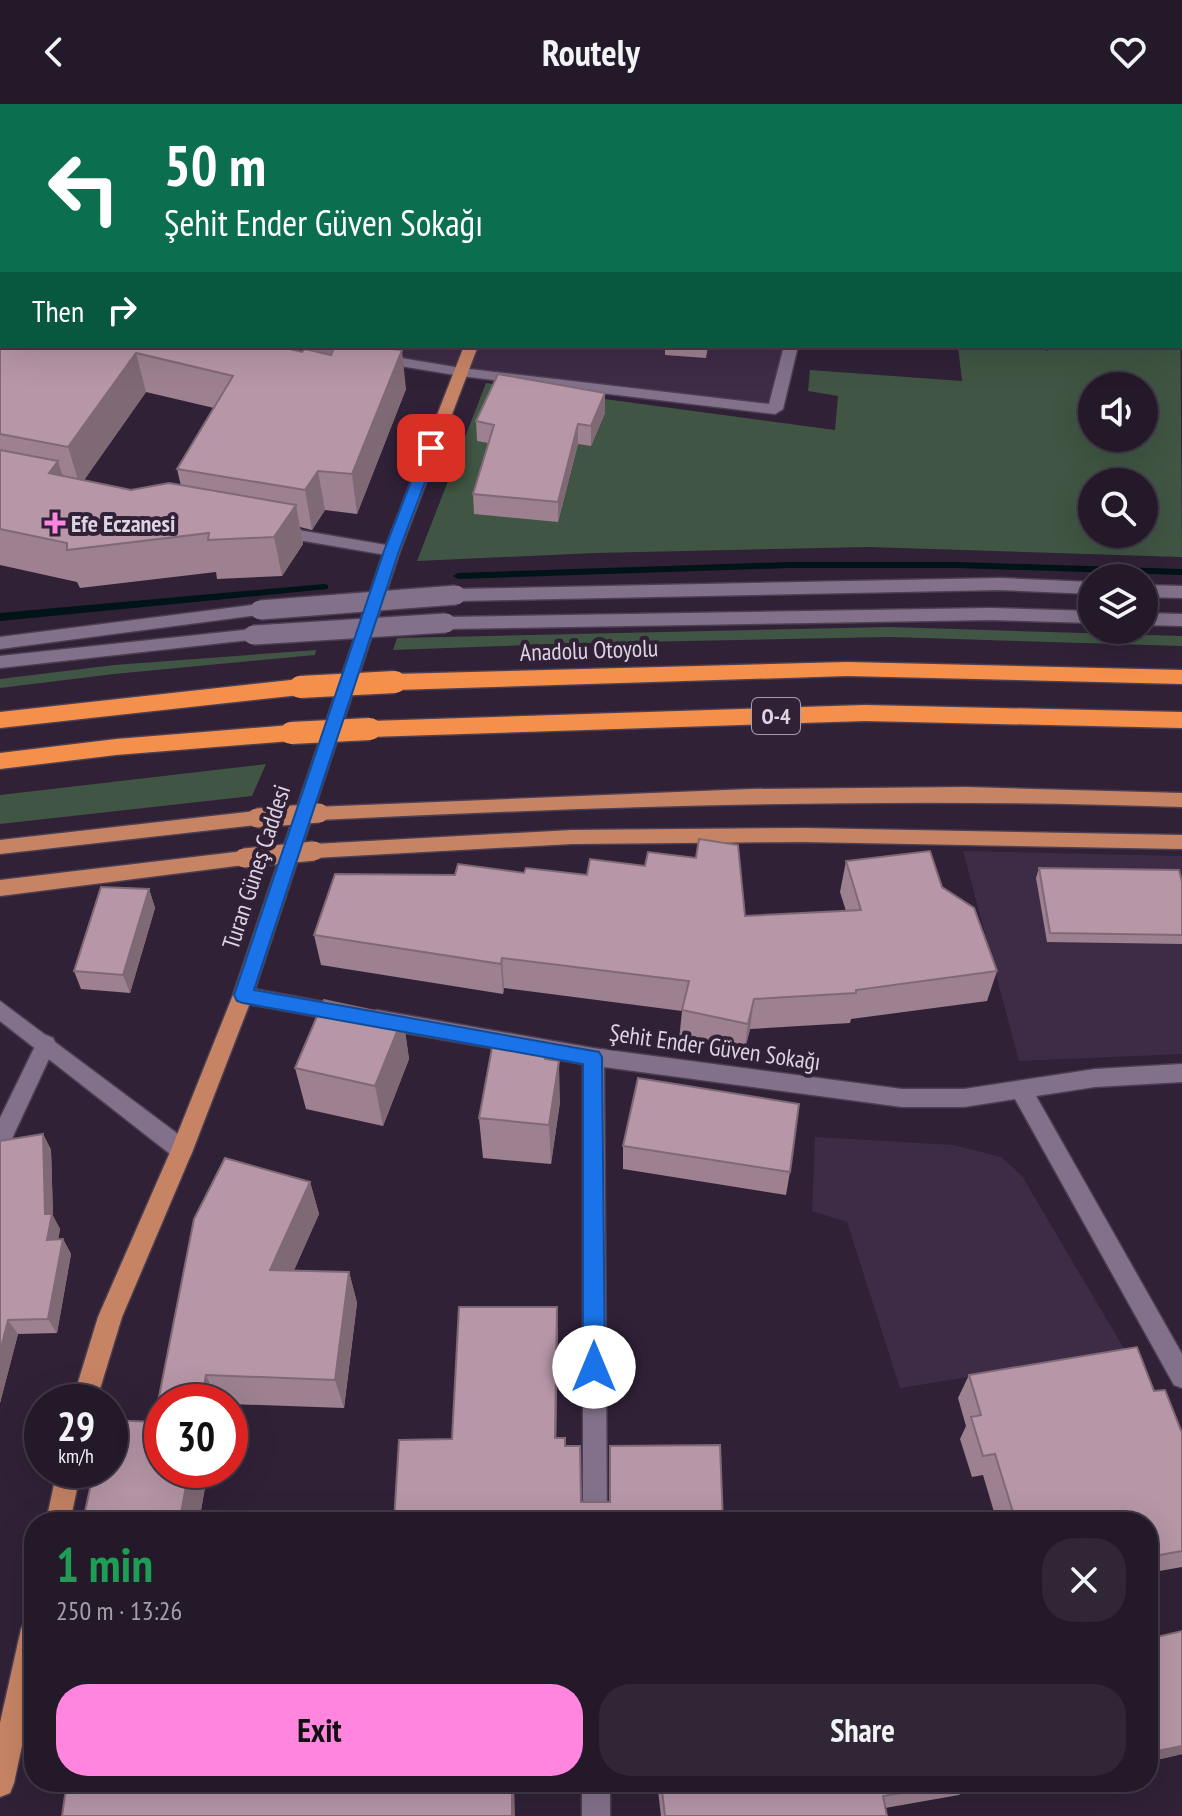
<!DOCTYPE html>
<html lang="en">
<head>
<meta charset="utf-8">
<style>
	body { margin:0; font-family:"PT Sans Narrow",sans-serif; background:#302635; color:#f1f3f6; height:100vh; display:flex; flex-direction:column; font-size:30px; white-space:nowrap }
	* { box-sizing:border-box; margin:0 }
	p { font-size:26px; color:#a3a0a8 }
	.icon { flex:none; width:44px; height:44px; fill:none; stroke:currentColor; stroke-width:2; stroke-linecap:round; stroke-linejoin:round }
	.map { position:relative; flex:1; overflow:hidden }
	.panel { position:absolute; left:24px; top:1408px; width:1134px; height:280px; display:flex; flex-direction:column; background:#241929; border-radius:32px; box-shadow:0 8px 32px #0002,0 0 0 2px #413846 }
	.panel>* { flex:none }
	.hud { position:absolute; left:0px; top:0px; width:1182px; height:244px; box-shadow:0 8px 32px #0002,0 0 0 2px #413846; background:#0b6e4f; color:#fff; overflow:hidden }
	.buttons { position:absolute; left:1078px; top:268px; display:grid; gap:16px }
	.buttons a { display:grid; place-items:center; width:80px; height:80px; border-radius:50%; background:#241929; box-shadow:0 8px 32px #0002,0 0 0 2px #413846; font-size:40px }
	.speed { position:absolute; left:24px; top:1280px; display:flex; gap:16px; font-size:40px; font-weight:700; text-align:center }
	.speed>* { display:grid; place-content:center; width:104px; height:104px; border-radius:50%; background:#241929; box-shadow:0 8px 32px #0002,0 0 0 2px #413846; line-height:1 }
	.speed small { font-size:20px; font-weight:400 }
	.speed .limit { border:12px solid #d22; background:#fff; color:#111 }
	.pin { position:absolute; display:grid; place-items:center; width:68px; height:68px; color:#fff; margin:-34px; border-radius:16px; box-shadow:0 4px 12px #0006 }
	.me { position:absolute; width:88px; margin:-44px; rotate:0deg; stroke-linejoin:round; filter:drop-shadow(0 0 6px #0008) }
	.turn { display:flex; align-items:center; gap:28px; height:168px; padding:0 32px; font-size:36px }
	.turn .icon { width:104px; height:104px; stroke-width:2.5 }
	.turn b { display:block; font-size:56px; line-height:68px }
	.then { display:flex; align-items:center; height:76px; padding:0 32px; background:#0003; gap:16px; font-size:30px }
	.round { display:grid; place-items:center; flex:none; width:84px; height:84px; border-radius:32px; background:#302635 }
	.summary { display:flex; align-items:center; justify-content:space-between; height:136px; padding:0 32px }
	h1 { font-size:48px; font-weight:700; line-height:60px; color:#1e9e55 }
	.cta { display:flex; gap:16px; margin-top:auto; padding:16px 32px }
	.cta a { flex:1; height:92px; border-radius:32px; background:#ff85df; color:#111; font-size:32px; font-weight:700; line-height:92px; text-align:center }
	.cta a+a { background:#302635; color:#f1f3f6 }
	header { display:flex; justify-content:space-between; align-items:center; height:104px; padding:0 32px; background:#241929; font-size:36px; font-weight:700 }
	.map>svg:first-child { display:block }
	.built { fill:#3e2b46 }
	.green { fill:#405543; fill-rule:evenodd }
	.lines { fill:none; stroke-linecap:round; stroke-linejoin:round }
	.stream { fill:#001317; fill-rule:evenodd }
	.minor-casing { stroke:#4b3f51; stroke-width:3 }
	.tertiary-casing { stroke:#4b3f51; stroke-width:3 }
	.primary-casing { stroke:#4b3f51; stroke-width:3 }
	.motorway-casing { stroke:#4b3f51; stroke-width:3 }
	.minor { fill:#83718b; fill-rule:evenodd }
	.tertiary { fill:#83718b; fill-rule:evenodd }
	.primary { fill:#c78465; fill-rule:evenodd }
	.motorway { fill:#f4904b; fill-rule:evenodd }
	.tertiary-bridge-casing { stroke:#4b3f51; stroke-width:22; stroke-linecap:butt }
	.primary-bridge-casing { stroke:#4b3f51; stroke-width:22; stroke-linecap:butt }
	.motorway-bridge-casing { stroke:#4b3f51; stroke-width:25; stroke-linecap:butt }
	.tertiary-bridge { stroke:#83718b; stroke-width:19 }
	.primary-bridge { stroke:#c78465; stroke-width:19 }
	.motorway-bridge { stroke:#f4904b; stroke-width:22 }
	.wall { fill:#9d8190; fill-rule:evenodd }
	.shaded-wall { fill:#7f6975 }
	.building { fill:#b696a7; stroke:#7f6975; stroke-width:2 }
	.route { fill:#1a73e8; stroke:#114b97; stroke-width:2 }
	.poi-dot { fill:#ff85df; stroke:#302137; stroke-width:3 }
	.labels { text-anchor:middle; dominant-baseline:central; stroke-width:8; stroke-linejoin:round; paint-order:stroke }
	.shield { fill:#302137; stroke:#a99eaf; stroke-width:2 }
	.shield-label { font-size:22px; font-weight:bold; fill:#ddd4e2 }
	.poi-label { font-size:24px; font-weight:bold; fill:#ddd4e2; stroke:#302137; text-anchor:start }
	.street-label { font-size:24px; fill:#ddd4e2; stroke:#302137 }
</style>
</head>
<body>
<header><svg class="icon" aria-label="back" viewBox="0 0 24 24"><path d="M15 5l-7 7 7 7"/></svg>Routely<svg class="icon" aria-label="heart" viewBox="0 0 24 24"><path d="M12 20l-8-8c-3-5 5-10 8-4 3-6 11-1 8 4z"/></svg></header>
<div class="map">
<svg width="1182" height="1712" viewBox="0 0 1182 1712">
	<rect width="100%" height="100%" fill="#302137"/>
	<path class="built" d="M303,242H791L775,305L461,268Z
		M963,747L1182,752V950L1019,957Z
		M815,1033L954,1041L1001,1053L1022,1072L1126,1248L900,1284L847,1118L812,1107Z"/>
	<path class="green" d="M1180,167L1182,453L868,443L595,449L417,457L486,279L835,326L838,292L808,287L810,266L962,277L958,242H1040L1047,247L1053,242H1180ZM1092,282H1144V334H1092ZM1092,378H1144V430H1092Z
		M889,523L1182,532V542L890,533L583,539L393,546L397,534Z
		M316,546L315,551L114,570L0,584V575L114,561Z
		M266,660L252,692L0,720V691Z"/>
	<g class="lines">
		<path class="stream" d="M789,458H957L1182,465V471L957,464H789L458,475L453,472L458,469Z
			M324,480L328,481V485L0,517V509Z"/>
		<g class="minor-casing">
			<path id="minor" d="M0,58H2V66H0Z
				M296,242H330L461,264L769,300L784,242H798L783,305L775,310L461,272L303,246Z
				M275,422L392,442L400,447L392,452L269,431V423Z
				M243,883L346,902L353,904L356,910L353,916L346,918L243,899L236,897L233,891L236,885Z
				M377,906L593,944L902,985H964L1095,965L1182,960V978L1095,983L1036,992L1182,1250V1284L1174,1281L1015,995L964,1003H902L604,963L607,1418H583V960L377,924L370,921L367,915L370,909Z
				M46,931L53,934L56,940L8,1043L0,1045V1014L39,934Z
				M582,1678H610V1712H582Z"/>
		</g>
		<g class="tertiary-casing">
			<path id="tertiary" d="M191,0H211L212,2H192Z
				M1000,474L1092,478V490L1000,486L456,497L448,491L456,485Z
				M1144,481L1182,482V494L1144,493Z
				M260,500L268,506L266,510L0,545V533Z
				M990,504L1092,507V519L990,516L446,525L437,519L446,513Z
				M1144,509L1182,510V522L1144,521Z
				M253,525L259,527L262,531L259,535L0,564V552Z
				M0,897L190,1039L193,1046L190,1053L182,1055L174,1053L0,917Z"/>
		</g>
		<g class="primary-casing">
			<path id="primary" d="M565,0H577V2H565Z
				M1049,0H1065L1066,2H1050Z
				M1180,11H1182V19H1180Z
				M1180,25H1182V33H1180Z
				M464,242H478L400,447L315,703L750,685L966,683L1182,689V703C894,693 607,702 319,716L312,713L253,891L193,1046L122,1213L96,1298H72L98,1213L171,1046L233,891L384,447Z
				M257,707L266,714L257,721L0,750V736Z
				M804,724L1182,731V745L804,738L572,740L314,754L307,752L304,747L307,742L314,740L572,726Z
				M244,747L251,749L254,754L251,759L244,761L0,792V776Z
				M57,1366H81L70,1418H46Z
				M34,1512V1585L14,1679L10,1689L0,1693V1619L21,1525L25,1516Z"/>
		</g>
		<g class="motorway-casing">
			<path id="motorway" d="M847,558L1182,566V580L847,572L395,586L388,583L384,578L388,573L395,570Z
				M300,575L307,578L311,583L307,588L300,591L0,624V608Z
				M865,601L1182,608V624L865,617L370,633L362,631L359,625L362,619L370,617Z
				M291,621L299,623L302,629L299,635L291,637L116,651L0,665V649L116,635Z"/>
		</g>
		<use href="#minor" class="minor"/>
		<use href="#tertiary" class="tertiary"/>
		<use href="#primary" class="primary"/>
		<use href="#motorway" class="motorway"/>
		<g class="tertiary-bridge-casing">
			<path id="tertiary-bridge" d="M260,506L456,491
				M253,531L446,519"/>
		</g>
		<g class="primary-bridge-casing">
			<path id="primary-bridge" d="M257,714L319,709
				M244,754L314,747"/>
		</g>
		<g class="motorway-bridge-casing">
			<path id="motorway-bridge" d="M300,583L395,578
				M291,629L370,625"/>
		</g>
		<use href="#tertiary-bridge" class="tertiary-bridge"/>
		<use href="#primary-bridge" class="primary-bridge"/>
		<use href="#motorway-bridge" class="motorway-bridge"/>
	</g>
	<path class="wall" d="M347,0H539V2H347Z
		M571,0H665V2H571Z
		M692,0H874L873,2H692Z
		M1180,36H1182V168L1180,167Z
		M0,135L2,242H276L406,285L357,410L325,406L312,426L300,423L303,440L282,472L217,475L216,468L80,484L77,478L0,461ZM146,288L214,304L177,365L181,382L131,386L84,376Z
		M665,242H708L706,254L665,251Z
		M605,289V309L591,342L578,340L558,418L474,410L473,390L488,339L477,337L476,317Z
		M846,757L942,783L997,867L987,897L851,915L850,919L750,925L744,949L679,936L682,907L504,884L503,890L321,861L314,831L846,807L840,788Z
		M1039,764L1182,778V840L1047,838L1036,774Z
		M149,785L155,804L130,889L81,885L74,867Z
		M403,913L409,955L383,1022L306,1005L295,964Z
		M548,938V956L560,998L551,1060L483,1054L479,1014Z
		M43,1030L51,1046L53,1112L60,1125L58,1135H63L71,1150L57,1229L18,1230L0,1299V1037Z
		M623,1042L790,1068L786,1091L623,1065Z
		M225,1054L310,1078L319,1110L294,1166L349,1168L357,1199L344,1304L230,1300V1298H162V1366H208L199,1418H89L84,1412L94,1366H110V1316L154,1318L194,1115Z
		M969,1271L1154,1287L1182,1329V1463L1148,1469V1418H997L983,1371L972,1373L960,1335L966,1322L958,1294Z
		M1148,1535L1182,1650L1148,1658Z
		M657,1678H972L959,1691L885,1704L887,1712H661Z"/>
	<path class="shaded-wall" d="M520,0H539V2H519Z
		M2,174V213L0,206V176Z
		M402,246L406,285L357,410L352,370Z
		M136,249L146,288L80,382L68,343Z
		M605,289V309L591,342V322Z
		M578,320V340L558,418V398Z
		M58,357L70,396L49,369Z
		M318,367L325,406L312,426L305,386Z
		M296,401L303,440L282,472L274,433Z
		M149,785L155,804L130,889L123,871Z
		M502,854L504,884L503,890L501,860Z
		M754,895L750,925L744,949L748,920Z
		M403,913L409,955L383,1022L375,982Z
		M559,957L560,998L551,1060L549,1021Z
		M43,1030L51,1046L53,1112L60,1125L56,1150L47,1136L45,1110Z
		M310,1078L319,1110L281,1196L270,1166Z
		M63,1135L71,1150L57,1229L48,1215Z
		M349,1168L357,1199L344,1304L335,1276Z
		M557,1203L558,1230L556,1358L555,1334Z
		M8,1216L18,1230L0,1299V1248Z
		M206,1271L218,1298H201Z
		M189,1366H208L199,1418H182L180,1415Z
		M1182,1642V1650L1148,1658V1654L1157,1647Z
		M512,1678H514L515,1712H512Z"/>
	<path class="building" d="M415,0H520L519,2H417L418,1Z
		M617,0H658L657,2H616Z
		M692,0H760L761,2H692Z
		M1180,36H1182V130H1180Z
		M0,135H2V174L0,176Z
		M0,209H2V242H276L302,248L305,245L331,251L335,242H362L402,246L352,370L318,367L305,386L177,365L233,272L136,249L68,343L0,330Z
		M498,270L605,289L591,322L578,320L558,398L473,390L494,321L476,317Z
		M0,346L58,357L49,369L131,386L169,379L296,401L274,433L208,436L209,429L67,446V439L0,425Z
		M699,735L738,741L745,812L861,806L846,757L930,747L942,783L974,804L997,867L856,886V889L754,895L748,920L682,906L689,877L502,854L501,860L314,831L335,770L455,771L458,760L524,769L526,764L587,771L590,755L645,762L648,748L696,754Z
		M1039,764L1179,766L1182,778V831L1050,829Z
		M101,783L149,785L123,871L74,867Z
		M324,896L403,913L375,982L295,964Z
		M494,933L548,938L545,955L559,957L549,1021L479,1014Z
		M638,974L799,1000L790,1068L623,1042Z
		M43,1030L45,1110H52L47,1136L63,1135L48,1215L8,1216L0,1248V1037Z
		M225,1054L310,1078L270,1166L349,1168L335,1276L206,1271L201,1298H162V1366H189L180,1415L84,1412L94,1366H110V1316L154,1318L194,1115Z
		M459,1203H557L555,1334H565V1342H580L581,1398H610V1342L720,1341L723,1418H394L399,1336L452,1335Z
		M1137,1243L1154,1287L1165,1286L1182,1329V1447L1148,1453V1418H1016L995,1350L983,1352L971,1313L981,1311L969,1271Z
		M1182,1527V1642L1157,1647L1148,1622V1535Z
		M67,1678H512V1712H62Z
		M661,1678H967L883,1692L887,1712H665Z"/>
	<path class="route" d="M431,340L438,344L399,447L254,886L599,948L602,953L605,1263L602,1270L594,1273L587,1270L583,1263V960L243,899L237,897L234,891L384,447L424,344Z"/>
	<path class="poi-dot" d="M51 407h8v8h8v8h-8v8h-8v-8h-8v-8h8z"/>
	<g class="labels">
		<rect class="shield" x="752" y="594" width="48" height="36" rx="6"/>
		<g class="shield-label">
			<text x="776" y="612">O-4</text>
		</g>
		<g class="poi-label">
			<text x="71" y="419">Efe Eczanesi</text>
		</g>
		<g class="street-label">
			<text transform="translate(589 546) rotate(-2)">Anadolu Otoyolu</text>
			<text transform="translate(256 763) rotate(-72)">Turan Güneş Caddesi</text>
			<text transform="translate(715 943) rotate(8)">Şehit Ender Güven Sokağı</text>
		</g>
	</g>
</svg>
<div class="buttons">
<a><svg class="icon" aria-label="sound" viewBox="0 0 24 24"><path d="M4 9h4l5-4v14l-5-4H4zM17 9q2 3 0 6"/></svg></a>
<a><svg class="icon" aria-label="search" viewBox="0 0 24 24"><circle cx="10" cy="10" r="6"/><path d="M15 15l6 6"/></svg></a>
<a><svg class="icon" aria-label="layers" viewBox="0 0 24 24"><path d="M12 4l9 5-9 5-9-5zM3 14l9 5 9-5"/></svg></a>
</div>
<div class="speed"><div>29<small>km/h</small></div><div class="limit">30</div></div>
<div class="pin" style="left:431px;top:344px;background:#d93025"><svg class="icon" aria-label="arrive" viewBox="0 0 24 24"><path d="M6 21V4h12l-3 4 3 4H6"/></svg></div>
<svg class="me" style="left:594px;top:1263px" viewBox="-20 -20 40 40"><circle r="19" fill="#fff"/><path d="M0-13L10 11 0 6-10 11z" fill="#1a73e8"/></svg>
<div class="hud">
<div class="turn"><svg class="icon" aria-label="left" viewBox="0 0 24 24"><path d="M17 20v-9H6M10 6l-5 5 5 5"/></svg><div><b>50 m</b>Şehit Ender Güven Sokağı</div></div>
<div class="then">Then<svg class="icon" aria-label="right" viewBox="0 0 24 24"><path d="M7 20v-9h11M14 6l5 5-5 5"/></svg></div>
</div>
<section class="panel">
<div class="summary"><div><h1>1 min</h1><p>250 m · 13:26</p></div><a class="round"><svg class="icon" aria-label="close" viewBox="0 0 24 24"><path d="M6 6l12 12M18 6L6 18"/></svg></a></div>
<div class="cta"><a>Exit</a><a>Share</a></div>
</section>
</div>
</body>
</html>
